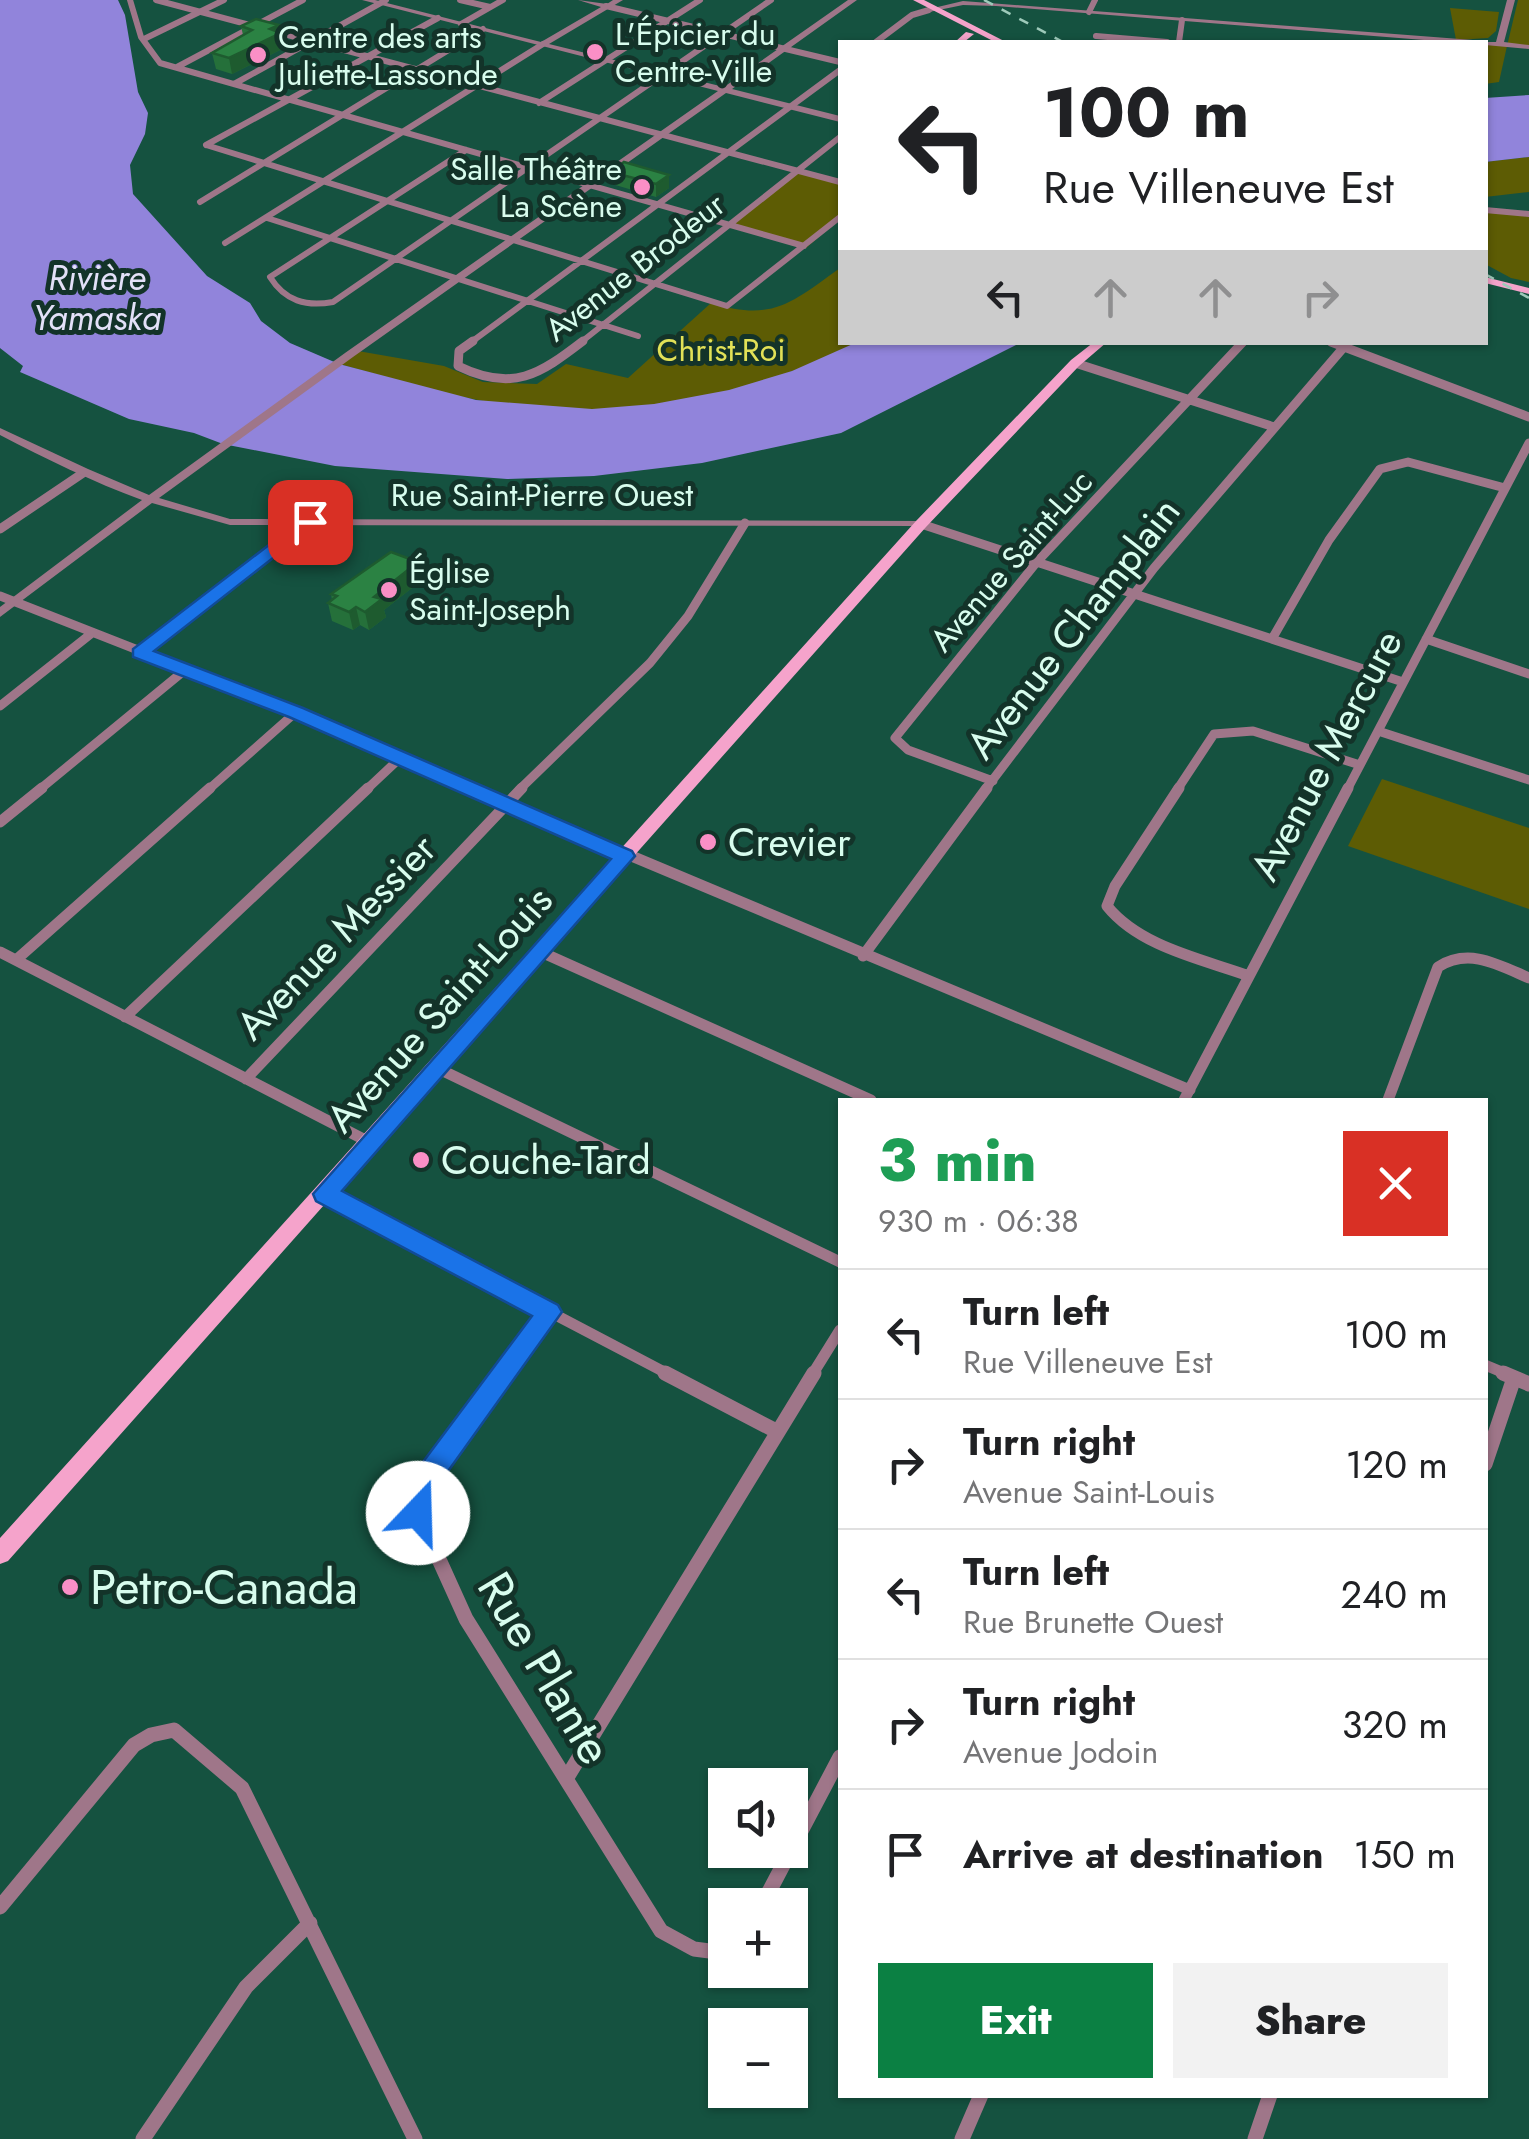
<!DOCTYPE html>
<html lang="en">
<head>
<meta charset="utf-8">
<style>
	body { margin:0; font-family:Jost,sans-serif; background:#f2f2f2; color:#202124; height:100vh; display:flex; flex-direction:column; font-size:38px; white-space:nowrap }
	* { box-sizing:border-box; margin:0 }
	p { font-size:32px; color:#757577 }
	.icon { flex:none; width:55px; height:55px; fill:none; stroke:currentColor; stroke-width:2; stroke-linecap:round; stroke-linejoin:round }
	.map { position:relative; flex:1; overflow:hidden }
	.drawer { position:absolute; left:838px; top:1098px; width:650px; height:1000px; display:flex; flex-direction:column; background:#fff; border-radius:0px; box-shadow:0 2px 8px #0004 }
	.drawer>* { flex:none }
	.guide { position:absolute; left:838px; top:40px; width:650px; height:305px; border-radius:0px; box-shadow:0 2px 8px #0004; background:#fff; color:#202124; overflow:hidden }
	.controls { position:absolute; left:708px; top:1768px; display:grid; gap:20px }
	.controls a { display:grid; place-items:center; width:100px; height:100px; border-radius:0px; background:#fff; box-shadow:0 2px 8px #0004; font-size:50px }
	.pin { position:absolute; display:grid; place-items:center; width:85px; height:85px; color:#fff; margin:-42px; border-radius:20px; box-shadow:0 5px 15px #0006 }
	.me { position:absolute; width:110px; margin:-55px; rotate:21deg; stroke-linejoin:round; filter:drop-shadow(0 0 8px #0008) }
	.turn { display:flex; align-items:center; gap:35px; height:210px; padding:0 40px; font-size:45px }
	.turn .icon { width:130px; height:130px; stroke-width:2.5 }
	.turn b { display:block; font-size:70px; line-height:85px }
	.lanes { display:flex; align-items:center; height:95px; padding:0 40px; background:#0003; justify-content:center; gap:50px; direction:ltr }
	.lanes .off { opacity:.35 }
	.round { display:grid; place-items:center; flex:none; width:105px; height:105px; border-radius:0px; background:#f2f2f2 }
	.summary { display:flex; align-items:center; justify-content:space-between; height:170px; padding:0 40px }
	h1 { font-size:60px; font-weight:800; line-height:75px; color:#1e9e55 }
	.action { display:flex; gap:20px; margin-top:auto; padding:20px 40px }
	.action a { flex:1; height:115px; border-radius:0px; background:#0b8043; color:#fff; font-size:40px; font-weight:800; line-height:115px; text-align:center }
	.action a+a { background:#f2f2f2; color:#202124 }
	ul { padding:0; list-style:none }
	li { display:flex; align-items:center; gap:30px; height:130px; padding:0 40px; border-top:2px solid #e0e0e0 }
	li div { flex:1 }
	li b { display:block; font-size:38px }
	li em { font-style:normal }
	.map>svg:first-child { display:block }
	.green { fill:#5d5c04 }
	.water { fill:#9184db }
	.lines { fill:none; stroke-linecap:round; stroke-linejoin:round }
	.minor-far3 { stroke:#9f7689; stroke-width:6 }
	.minor-far2 { stroke:#9f7689; stroke-width:9 }
	.minor-far1 { stroke:#9f7689; stroke-width:11 }
	.minor { stroke:#9f7689; stroke-width:15 }
	.tertiary { fill:#9f7689; fill-rule:evenodd }
	.primary { fill:#f5a3cb; fill-rule:evenodd }
	.rail { stroke:#9ecaba; stroke-width:2.5; stroke-dasharray:10 10; stroke-linecap:butt }
	.wall { fill:#25703a }
	.shaded-wall { fill:#1e5b2f }
	.building { fill:#2b8243; stroke:#1e5b2f; stroke-width:2.5 }
	.route { fill:#1a73e8; stroke:#114b97; stroke-width:2.5 }
	.poi-dot { fill:#fa8fc6; stroke:#133329; stroke-width:4 }
	.labels { text-anchor:middle; dominant-baseline:central; stroke-width:10; stroke-linejoin:round; paint-order:stroke }
	.far-poi-label { font-size:32px; fill:#d8fdee; stroke:#133329; text-anchor:start }
	.far-street-label { font-size:32px; fill:#d8fdee; stroke:#133329 }
	.far-park-label { font-size:32px; fill:#e2e157; stroke:#133329 }
	.far-water-label { font-size:35px; font-style:italic; fill:#e3e1f8; stroke:#133329 }
	.street-label { font-size:40px; fill:#d8fdee; stroke:#133329 }
	.poi-label { font-size:40px; fill:#d8fdee; stroke:#133329; text-anchor:start }
	.near-poi-label { font-size:48px; fill:#d8fdee; stroke:#133329; text-anchor:start }
	.near-street-label { font-size:48px; fill:#d8fdee; stroke:#133329 }
</style>
</head>
<body>
<div class="map">
<svg width="1529" height="2139" viewBox="0 0 1529 2139">
	<rect width="100%" height="100%" fill="#155240"/>
	<path class="green" d="M1518,0H1529V47L1507,46L1499,82L1485,84V44L1507,46Z
		M1450,8L1499,12L1496,31L1488,38L1456,40Z
		M1529,157V192L1485,197V162Z
		M801,170L840,180V219L806,248L730,226Z
		M1485,212L1529,216V282L1511,278L1485,264Z
		M840,268V342L855,343C744,402 597,425 473,399C428,390 384,376 339,364L358,351L444,366L483,382L537,384L566,364L628,378L711,303C773,322 791,303 840,268Z
		M1382,779L1529,828V909L1348,846Z"/>
	<path class="water" d="M0,0H118L125,15L138,92L148,113L145,134L130,165L133,194L207,276L250,303L261,321L290,343L339,364L476,400L592,409L654,404L729,390L792,371L855,343H1020L841,433L702,463L594,476L507,479L335,466L223,444L194,433L129,419L20,372L23,366L0,348Z
		M1529,95V157L1485,162V98Z"/>
	<g class="lines">
		<path class="minor-far3" d="M130,0L141,37L160,63L804,246
			M156,0L840,182
			M460,0L490,7
			M606,6L840,62
			M1089,12L1095,0
			M461,24L503,0
			M1096,36L1167,42
			M144,39L224,0
			M876,42L912,15L929,10
			M1179,42L1182,20
			M177,67L303,0
			M234,84L386,0
			M539,103L700,0
			M206,145L727,306L840,217
			M206,145L438,18
			M466,150L270,277C285,301 306,307 333,302L771,0
			M200,202L483,29
			M1485,210L1529,214
			M267,218L638,336
			M225,243L543,44
			M470,343L840,70
			M580,343L840,137"/>
		<path class="minor-far2" d="M473,341L459,351L458,366C513,393 540,374 583,341
			M1331,342L1529,417
			M1075,363L1271,426
			M921,524L1403,682
			M0,529L83,473
			M0,596L296,712L474,790
			M1272,639L1329,540L1380,469L1408,462L1505,488
			M1426,639L1529,674
			M140,653L310,522
			M0,706L92,633
			M1378,731L1529,780
			M993,781L908,750L895,738L1036,563L1243,342
			M39,790L185,670
			M208,790L296,712
			M366,790L399,759
			M519,790L650,663L688,616L745,523
			M985,790L1154,568L1344,347
			M1177,790L1214,734L1253,731L1360,765
			M1347,790L1529,443"/>
		<path class="minor-far1" d="M469,788L1190,1090
			M1179,788L1115,886L1107,906C1140,947 1202,959 1249,976
			M0,822L42,788
			M0,952L371,1143
			M541,952L871,1100
			M863,956L987,788
			M16,960L210,788
			M125,1017L368,788
			M437,1068L840,1262
			M246,1079L522,788
			M1184,1100L1348,788
			M1388,1100L1438,967C1469,947 1499,965 1529,978
			M325,1194L670,1375
			M1485,1365L1509,1375
			M503,1375L549,1312
			M812,1375L840,1330"/>
		<path class="minor" d="M505,1373L418,1491V1513L466,1619L661,1931L694,1949L725,1953
			M665,1373L778,1432
			M1503,1373L1529,1384
			M1485,1464L1514,1378
			M566,1779L814,1373
			M762,1905L840,1757
			M0,1907L134,1745L151,1735L174,1730L242,1788L415,2139
			M143,2139L246,1987L310,1923
			M962,2139L981,2095
			M1255,2139L1270,2095"/>
		<path class="tertiary" d="M362,0H375L541,42L601,7L578,0L607,4L613,0H623L549,44L724,87L848,0H857L732,89L840,116V122L726,93L353,357L159,498L230,519L921,521L925,522V526L230,525L152,503L0,617V607L142,500C93,482 46,459 0,435V428L88,469L149,495L345,353L718,91Z
			M1507,0H1515L1504,42L1529,45V49L1485,45V42H1481H1496Z
			M963,1L1473,40L1477,42H1449L996,6L963,5L929,12L925,10Z"/>
		<path class="primary" d="M913,0H924L1006,42H995Z
			M966,32L974,34L964,42H955Z
			M1485,277L1529,288V294L1485,283Z
			M1094,342H1107L1079,366L926,527L8,1561L0,1564V1538L916,521L1071,360Z"/>
		<path class="rail" d="M984,0L1063,42
			M1485,274L1529,298"/>
	</g>
	<path class="wall" d="M279,25L284,48L232,74L216,69L212,53L243,35L241,26Z
		M611,172L669,188L656,197L612,184Z
		M422,580L384,610L386,617L369,630L360,625L353,630L332,621L328,603L332,600L331,594Z"/>
	<path class="shaded-wall" d="M279,25L284,48L232,74L229,58Z
		M669,175V188L656,197V184Z
		M418,562L422,580L384,610L386,617L369,630L365,612L374,597Z
		M356,607L360,625L353,630L349,612Z"/>
	<path class="building" d="M256,19L279,25L270,29L281,33L229,58L212,53L252,30L241,26Z
		M624,162L669,175L656,184L611,172Z
		M391,552L418,562L374,597L382,599L365,612L356,607L349,612L328,603L337,596L331,594Z"/>
	<path class="route" d="M304,518L319,522L154,651L303,708L632,851L635,856L342,1191L558,1305L562,1312L431,1495L427,1522L418,1526L408,1522L404,1513L408,1482L532,1316L316,1201L313,1194L611,859L289,717L133,657V649Z"/>
	<g class="poi-dot">
		<circle cx="595" cy="52" r="10"/>
		<circle cx="258" cy="55" r="10"/>
		<circle cx="642" cy="187" r="10"/>
		<circle cx="389" cy="590" r="10"/>
		<circle cx="708" cy="842" r="10"/>
		<circle cx="421" cy="1160" r="10"/>
		<circle cx="70" cy="1587" r="10"/>
	</g>
	<g class="labels">
		<g class="far-poi-label">
			<text x="615" y="34">L'Épicier du<tspan x="615" dy="37">Centre-Ville</tspan></text>
			<text x="278" y="37">Centre des arts<tspan x="278" dy="37">Juliette-Lassonde</tspan></text>
			<text x="622" y="169" text-anchor="end">Salle Théâtre<tspan x="622" dy="37">La Scène</tspan></text>
			<text x="409" y="572">Église<tspan x="409" dy="37">Saint-Joseph</tspan></text>
		</g>
		<g class="far-street-label">
			<text transform="translate(635 267) rotate(-38)">Avenue Brodeur</text>
			<text x="542" y="495">Rue Saint-Pierre Ouest</text>
			<text transform="translate(1011 561) rotate(-49)">Avenue Saint-Luc</text>
		</g>
		<g class="far-park-label">
			<text x="721" y="350">Christ-Roi</text>
		</g>
		<g class="far-water-label">
			<text x="97" y="278">Rivière<tspan x="97" dy="40">Yamaska</tspan></text>
		</g>
		<g class="street-label">
			<text transform="translate(1073 628) rotate(-52)">Avenue Champlain</text>
			<text transform="translate(1326 755) rotate(-62)">Avenue Mercure</text>
			<text transform="translate(336 937) rotate(-46)">Avenue Messier</text>
			<text transform="translate(439 1009) rotate(-48)">Avenue Saint-Louis</text>
		</g>
		<g class="poi-label">
			<text x="728" y="842">Crevier</text>
			<text x="441" y="1160">Couche-Tard</text>
		</g>
		<g class="near-poi-label">
			<text x="90" y="1587">Petro-Canada</text>
		</g>
		<g class="near-street-label">
			<text transform="translate(545 1668) rotate(59)">Rue Plante</text>
		</g>
	</g>
</svg>
<div class="controls">
<a><svg class="icon" aria-label="sound" viewBox="0 0 24 24"><path d="M4 9h4l5-4v14l-5-4H4zM17 9q2 3 0 6"/></svg></a>
<a>+</a>
<a>−</a>
</div>
<div class="pin" style="left:310px;top:522px;background:#d93025"><svg class="icon" aria-label="arrive" viewBox="0 0 24 24"><path d="M6 21V4h12l-3 4 3 4H6"/></svg></div>
<svg class="me" style="left:418px;top:1513px" viewBox="-20 -20 40 40"><circle r="19" fill="#fff"/><path d="M0-13L10 11 0 6-10 11z" fill="#1a73e8"/></svg>
<div class="guide">
<div class="turn"><svg class="icon" aria-label="left" viewBox="0 0 24 24"><path d="M17 20v-9H6M10 6l-5 5 5 5"/></svg><div><b>100 m</b>Rue Villeneuve Est</div></div>
<div class="lanes"><svg class="icon" aria-label="left" viewBox="0 0 24 24"><path d="M17 20v-9H6M10 6l-5 5 5 5"/></svg><svg class="icon off" aria-label="ahead" viewBox="0 0 24 24"><path d="M12 20V5M6 11l6-6 6 6"/></svg><svg class="icon off" aria-label="ahead" viewBox="0 0 24 24"><path d="M12 20V5M6 11l6-6 6 6"/></svg><svg class="icon off" aria-label="right" viewBox="0 0 24 24"><path d="M7 20v-9h11M14 6l5 5-5 5"/></svg></div>
</div>
<section class="drawer">
<div class="summary"><div><h1>3 min</h1><p>930 m · 06:38</p></div><a class="round" style="background:#d93025;color:#fff"><svg class="icon" aria-label="close" viewBox="0 0 24 24"><path d="M6 6l12 12M18 6L6 18"/></svg></a></div>
<ul>
<li><svg class="icon" aria-label="left" viewBox="0 0 24 24"><path d="M17 20v-9H6M10 6l-5 5 5 5"/></svg><div><b>Turn left</b><p>Rue Villeneuve Est</p></div><em>100 m</em></li>
<li><svg class="icon" aria-label="right" viewBox="0 0 24 24"><path d="M7 20v-9h11M14 6l5 5-5 5"/></svg><div><b>Turn right</b><p>Avenue Saint-Louis</p></div><em>120 m</em></li>
<li><svg class="icon" aria-label="left" viewBox="0 0 24 24"><path d="M17 20v-9H6M10 6l-5 5 5 5"/></svg><div><b>Turn left</b><p>Rue Brunette Ouest</p></div><em>240 m</em></li>
<li><svg class="icon" aria-label="right" viewBox="0 0 24 24"><path d="M7 20v-9h11M14 6l5 5-5 5"/></svg><div><b>Turn right</b><p>Avenue Jodoin</p></div><em>320 m</em></li>
<li><svg class="icon" aria-label="arrive" viewBox="0 0 24 24"><path d="M6 21V4h12l-3 4 3 4H6"/></svg><div><b>Arrive at destination</b></div><em>150 m</em></li>
</ul>
<div class="action"><a>Exit</a><a>Share</a></div>
</section>
</div>
</body>
</html>
